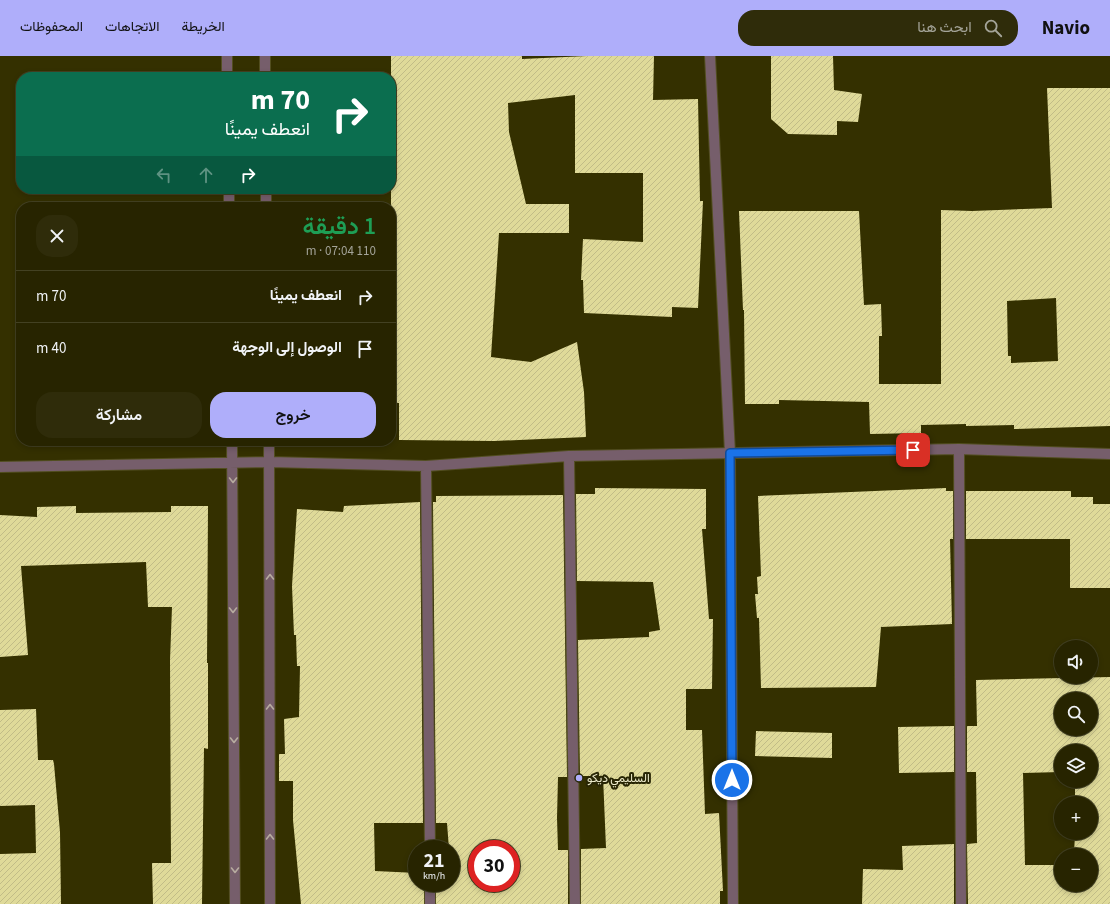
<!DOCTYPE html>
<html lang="ar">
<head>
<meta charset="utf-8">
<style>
	body { margin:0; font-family:"Source Sans 3",Vazirmatn,sans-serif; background:#2f2c0a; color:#f1f3f6; direction:rtl; height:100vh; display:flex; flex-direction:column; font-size:15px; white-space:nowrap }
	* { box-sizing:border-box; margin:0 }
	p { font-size:13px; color:#a4a499 }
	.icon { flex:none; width:22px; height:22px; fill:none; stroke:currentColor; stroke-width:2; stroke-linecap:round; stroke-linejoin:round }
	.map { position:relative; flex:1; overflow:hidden; direction:ltr }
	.panel { position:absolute; left:16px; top:146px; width:380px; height:244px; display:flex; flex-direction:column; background:#272400; border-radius:16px; box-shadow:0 2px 6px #0003,0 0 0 1px #434122; direction:rtl }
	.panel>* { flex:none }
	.banner { position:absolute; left:16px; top:16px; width:380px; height:122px; border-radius:16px; box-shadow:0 2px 6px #0003,0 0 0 1px #434122; direction:rtl; background:#0b6e4f; color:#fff; overflow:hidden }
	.controls { position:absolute; left:1054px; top:584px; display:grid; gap:8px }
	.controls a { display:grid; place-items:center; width:44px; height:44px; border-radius:50%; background:#272400; box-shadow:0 2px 6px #0003,0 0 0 1px #434122; font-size:20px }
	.speed { position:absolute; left:408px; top:784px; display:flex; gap:8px; font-size:20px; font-weight:700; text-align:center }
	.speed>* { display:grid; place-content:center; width:52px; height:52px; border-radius:50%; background:#272400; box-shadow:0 2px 6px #0003,0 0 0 1px #434122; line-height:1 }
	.speed small { font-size:10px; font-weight:400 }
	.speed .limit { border:6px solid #d22; background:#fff; color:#111 }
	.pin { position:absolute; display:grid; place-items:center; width:34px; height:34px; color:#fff; margin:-17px; border-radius:8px; box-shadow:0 2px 6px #0006 }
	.me { position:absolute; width:44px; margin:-22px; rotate:0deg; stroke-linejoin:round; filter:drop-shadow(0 0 3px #0008) }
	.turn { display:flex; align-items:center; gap:14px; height:84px; padding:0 20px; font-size:18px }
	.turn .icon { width:52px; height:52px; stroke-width:2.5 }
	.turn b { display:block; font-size:28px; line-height:34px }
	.lanes { display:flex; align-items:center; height:38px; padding:0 20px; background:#0003; justify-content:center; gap:20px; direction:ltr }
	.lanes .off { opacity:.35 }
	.round { display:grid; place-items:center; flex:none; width:42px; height:42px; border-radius:16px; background:#2f2c0a }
	.head { display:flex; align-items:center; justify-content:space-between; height:68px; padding:0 20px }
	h1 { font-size:24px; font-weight:600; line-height:30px; color:#1e9e55 }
	.primary-button { display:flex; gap:8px; margin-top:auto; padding:8px 20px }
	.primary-button a { flex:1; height:46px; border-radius:16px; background:#afaefa; color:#111; font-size:16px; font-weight:600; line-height:46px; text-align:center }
	.primary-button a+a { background:#2f2c0a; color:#f1f3f6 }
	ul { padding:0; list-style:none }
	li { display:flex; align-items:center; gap:12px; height:52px; padding:0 20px; border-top:1px solid #434122 }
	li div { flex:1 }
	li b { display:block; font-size:15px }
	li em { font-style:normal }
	header { display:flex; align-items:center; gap:24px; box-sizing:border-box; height:56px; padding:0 20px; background:#afaefa; color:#111 }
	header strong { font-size:19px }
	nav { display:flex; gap:22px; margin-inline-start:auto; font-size:14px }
	.search { width:280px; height:36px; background:#2f2c0a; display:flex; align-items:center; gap:10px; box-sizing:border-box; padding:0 14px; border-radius:16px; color:#a4a499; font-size:15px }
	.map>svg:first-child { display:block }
	.building { fill:url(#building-hatch); fill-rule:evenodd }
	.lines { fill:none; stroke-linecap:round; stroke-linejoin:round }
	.minor-casing { stroke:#524e20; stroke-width:12 }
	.minor { stroke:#765e6b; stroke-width:10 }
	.oneway { stroke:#b7aca0 }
	.route-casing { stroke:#114b97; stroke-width:10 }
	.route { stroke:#1a73e8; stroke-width:7 }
	.poi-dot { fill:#afaefa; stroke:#282604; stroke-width:1.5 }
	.labels { text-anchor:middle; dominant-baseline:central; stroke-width:4; stroke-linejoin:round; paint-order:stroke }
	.poi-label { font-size:12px; fill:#edebcb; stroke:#282604; text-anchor:start }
</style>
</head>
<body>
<header>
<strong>Navio</strong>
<div class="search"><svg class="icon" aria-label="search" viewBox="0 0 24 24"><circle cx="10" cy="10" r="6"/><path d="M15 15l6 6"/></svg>ابحث هنا</div>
<nav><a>الخريطة</a><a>الاتجاهات</a><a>المحفوظات</a></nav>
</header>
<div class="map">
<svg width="1110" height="848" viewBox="0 0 1110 848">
	<defs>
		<pattern id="building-hatch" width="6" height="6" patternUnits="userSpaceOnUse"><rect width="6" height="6" fill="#dfda99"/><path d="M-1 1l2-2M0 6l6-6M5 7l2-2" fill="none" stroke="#c1bc87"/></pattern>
	</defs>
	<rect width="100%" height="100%" fill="#343000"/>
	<path class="building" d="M391,0H522V3L587,0H654L653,44L698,43L700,145H703L698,252L672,251V261L584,257L583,224H581L583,183L643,186V117H575V39L508,47L509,76L526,148H569V177H499L491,301L531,306L577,286L584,336L586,381L494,385L399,384V347H391Z
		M771,0H833L834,34L862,38L858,66L837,65V79L788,78L771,63Z
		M1047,32H1110V370L1014,373V369L966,370V368L921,369V377L870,378L869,346L779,344V348H745L744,254H743L739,155H859L864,249L881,248L882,280H879V328H941V154L972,155L1052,152ZM1056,242L1058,305L1011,307V300H1008L1007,245Z
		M595,432L706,433V473H702L709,563H713L712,633H686V674H702L705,758L719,757L723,835H720V848H581V793L606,792L603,720H580L578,584L649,581V576L660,574L653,526L577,525L576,438H595Z
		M946,432V435H953V483H950L952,568L881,571L876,631L761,632L759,562H757L755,538H758L757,521L761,520L758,440Z
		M966,435H1071V441H1093V448H1110V532H1070V483H966Z
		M563,439L567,721H558L557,762L558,794H568V848H436V827H451V793H449L447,767H436L433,446H436V440ZM477,793H511V827H477Z
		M420,446L423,767H374L375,815L417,817V827H424V848H301L293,764V725H279V698H285L284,663L299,661L300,610H297L296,579H294L292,530L297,453L343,456L344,450Z
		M76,450V457L171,456V450H208L207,607H208V693L204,692L202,848H153L152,807H171L170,604L172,551H148L146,506L21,510L28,599L0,601V459L37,461V451Z
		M1110,621V848H968L967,788L977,787L976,716H967V670H977L976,624ZM1061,643H1091V673H1061ZM1061,695H1091V725H1075V747H1091V777H1075L1074,799H1091V829H1061V809H1025L1023,717L1061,716Z
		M36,653L38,704H53L54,708L60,776L61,848H0V798L36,797L35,749L0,750V654Z
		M954,670V716L899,717L898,671Z
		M756,675L832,677V702L755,700Z
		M954,788V848H862L863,813L903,814L902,790Z"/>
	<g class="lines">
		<g class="minor-casing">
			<path id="minor" d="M227,0V21
				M265,0V21
				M710,0L730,397L733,848
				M229,133V151
				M266,133V151
				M232,385L235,848
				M269,385L270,848
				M959,393L961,848
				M569,400L575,848
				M426,410L430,793
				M0,411L270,406L426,410L569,400L959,393L1110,398
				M430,827V848"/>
		</g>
		<use href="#minor" class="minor"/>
	</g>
	<defs><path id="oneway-chevron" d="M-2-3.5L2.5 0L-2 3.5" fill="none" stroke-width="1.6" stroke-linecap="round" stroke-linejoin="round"/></defs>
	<g class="oneway">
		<use href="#oneway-chevron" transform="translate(233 424) rotate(90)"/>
		<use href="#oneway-chevron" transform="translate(270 521) rotate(-90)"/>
		<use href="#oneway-chevron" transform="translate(233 554) rotate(90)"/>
		<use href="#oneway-chevron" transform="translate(270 651) rotate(-90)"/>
		<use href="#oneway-chevron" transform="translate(234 684) rotate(90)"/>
		<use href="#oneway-chevron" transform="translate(270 781) rotate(-90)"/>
		<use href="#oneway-chevron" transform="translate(235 814) rotate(90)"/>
	</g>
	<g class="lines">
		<g class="route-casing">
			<path id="route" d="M732,724L730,397L913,394"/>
		</g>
		<use href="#route" class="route"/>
	</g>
	<circle class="poi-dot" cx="579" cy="722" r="4"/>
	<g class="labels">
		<g class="poi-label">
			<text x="587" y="722">السليمي ديكو</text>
		</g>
	</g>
</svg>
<div class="controls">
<a><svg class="icon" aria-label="sound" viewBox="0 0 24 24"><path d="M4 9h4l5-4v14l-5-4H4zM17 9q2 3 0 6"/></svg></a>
<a><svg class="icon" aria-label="search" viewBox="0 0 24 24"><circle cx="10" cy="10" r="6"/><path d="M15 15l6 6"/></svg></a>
<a><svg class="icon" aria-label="layers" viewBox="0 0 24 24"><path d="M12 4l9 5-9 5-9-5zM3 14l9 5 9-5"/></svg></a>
<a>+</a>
<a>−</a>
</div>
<div class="speed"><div>21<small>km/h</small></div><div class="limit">30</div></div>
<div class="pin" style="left:913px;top:394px;background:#d93025"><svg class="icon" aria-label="arrive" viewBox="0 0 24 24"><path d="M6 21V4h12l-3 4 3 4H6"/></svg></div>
<svg class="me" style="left:732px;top:724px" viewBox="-20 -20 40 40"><circle r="17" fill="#1a73e8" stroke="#fff" stroke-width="3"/><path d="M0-11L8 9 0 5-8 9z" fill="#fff"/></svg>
<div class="banner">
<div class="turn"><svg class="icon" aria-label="right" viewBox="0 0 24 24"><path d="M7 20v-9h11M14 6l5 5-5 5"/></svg><div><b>70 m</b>انعطف يمينًا</div></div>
<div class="lanes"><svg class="icon off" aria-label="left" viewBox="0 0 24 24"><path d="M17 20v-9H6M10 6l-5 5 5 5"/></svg><svg class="icon off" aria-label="ahead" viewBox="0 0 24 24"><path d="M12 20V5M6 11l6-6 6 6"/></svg><svg class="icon" aria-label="right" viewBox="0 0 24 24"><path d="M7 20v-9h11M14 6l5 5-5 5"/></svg></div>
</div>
<section class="panel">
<div class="head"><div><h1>1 دقيقة</h1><p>110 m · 07:04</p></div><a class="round"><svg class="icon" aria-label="close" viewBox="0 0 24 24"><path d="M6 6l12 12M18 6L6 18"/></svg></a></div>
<ul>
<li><svg class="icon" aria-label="right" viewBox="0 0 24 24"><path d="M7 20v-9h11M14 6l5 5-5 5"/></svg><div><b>انعطف يمينًا</b></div><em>70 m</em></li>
<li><svg class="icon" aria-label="arrive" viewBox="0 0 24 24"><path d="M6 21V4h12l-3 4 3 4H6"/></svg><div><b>الوصول إلى الوجهة</b></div><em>40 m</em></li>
</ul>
<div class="primary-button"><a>خروج</a><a>مشاركة</a></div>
</section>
</div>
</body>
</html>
